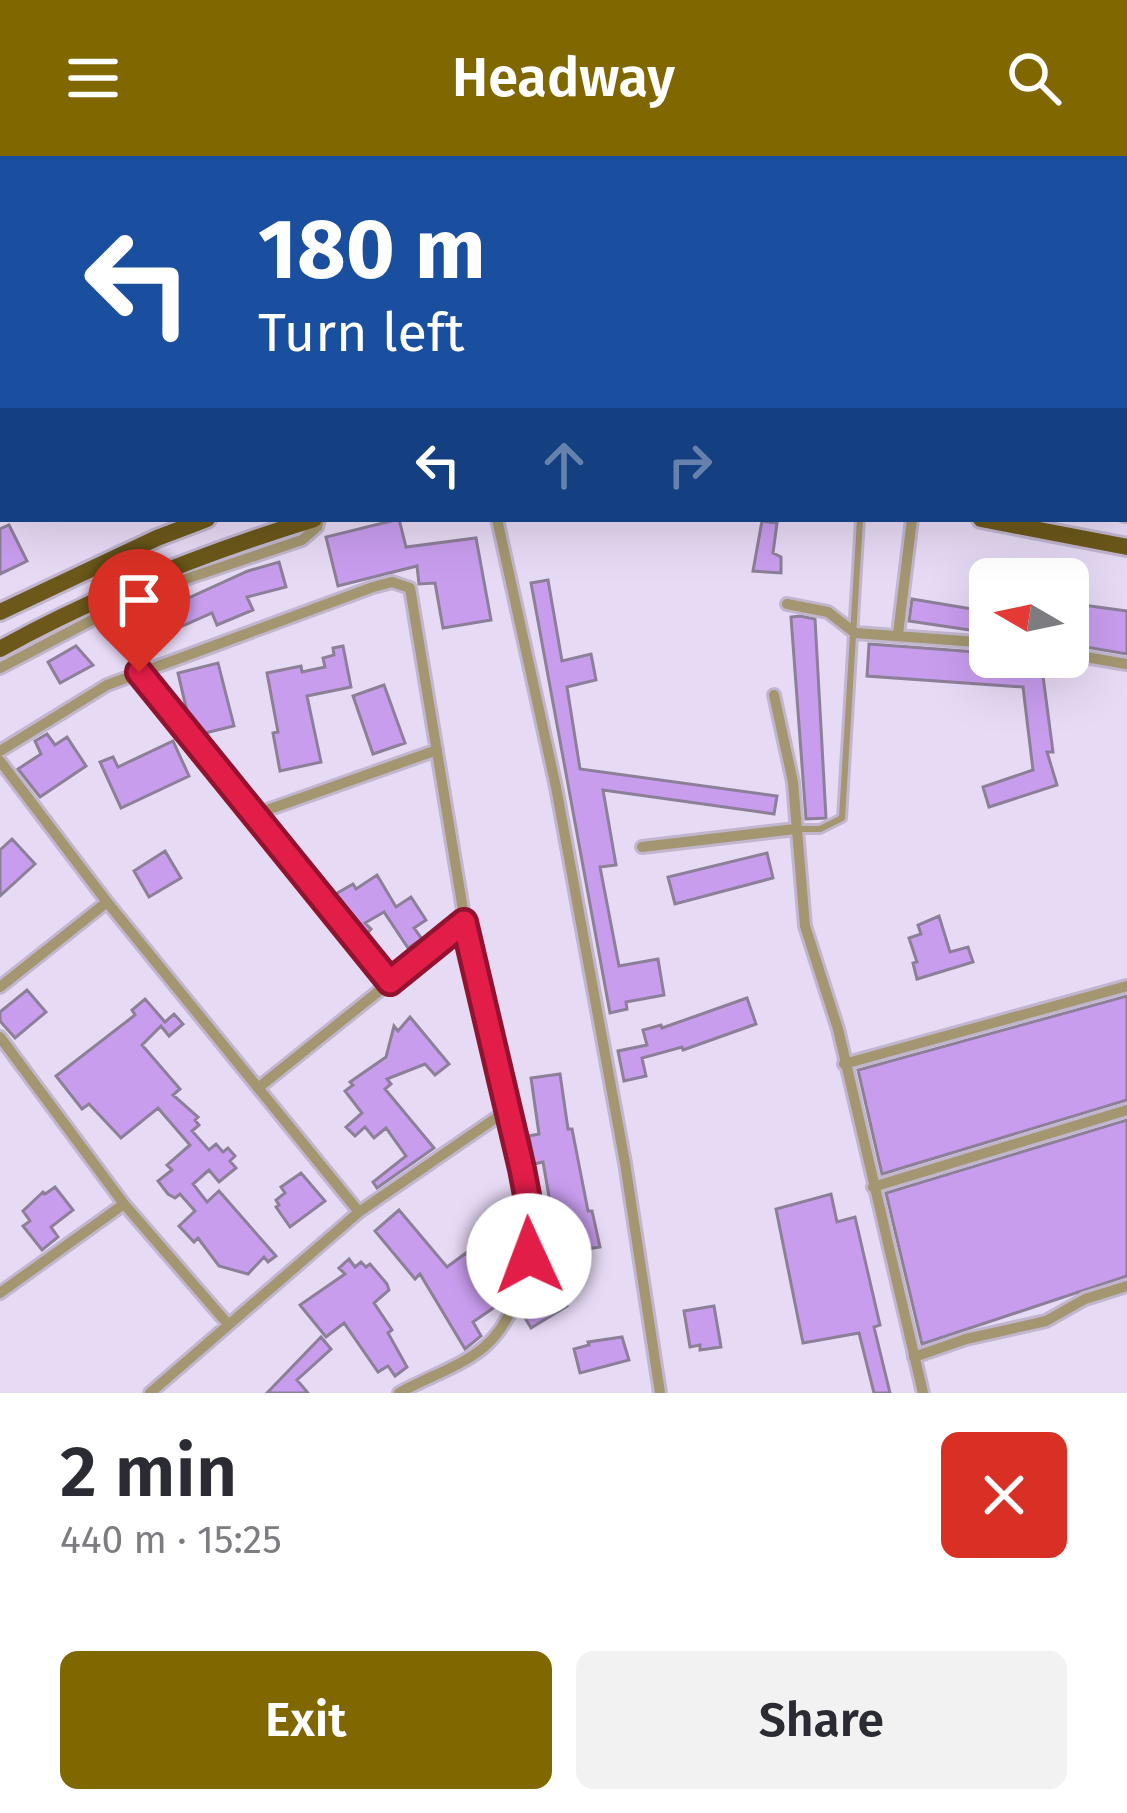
<!DOCTYPE html>
<html lang="en">
<head>
<meta charset="utf-8">
<style>
	body { margin:0; font-family:"Fira Sans",sans-serif; background:#f2f2f3; color:#2b2b33; height:100vh; display:flex; flex-direction:column; font-size:45px; white-space:nowrap }
	* { box-sizing:border-box; margin:0 }
	p { font-size:39px; color:#7c7c81 }
	.icon { flex:none; width:66px; height:66px; fill:none; stroke:currentColor; stroke-width:2; stroke-linecap:round; stroke-linejoin:round }
	.map { position:relative; height:1237px; overflow:hidden }
	.sheet { display:flex; flex-direction:column; background:#fff; flex:1 }
	.sheet>* { flex:none }
	.banner { position:absolute; left:0px; top:0px; width:1128px; height:366px; box-shadow:0 12px 48px #0002; background:#1a4fa0; color:#fff; overflow:hidden }
	.needle { width:78px; rotate:279deg }
	.fabs { position:absolute; left:969px; top:402px; display:grid; gap:24px }
	.fabs a { display:grid; place-items:center; width:120px; height:120px; border-radius:18px; background:#fff; box-shadow:0 12px 48px #0002; font-size:60px }
	.pin { position:absolute; display:grid; place-items:center; width:102px; height:102px; color:#fff; margin:-123px -51px; border-radius:50% 50% 50% 0; rotate:-45deg; box-shadow:0 0 12px #0007 }
	.pin .icon { rotate:45deg }
	.me { position:absolute; width:132px; margin:-66px; rotate:358deg; stroke-linejoin:round; filter:drop-shadow(0 0 9px #0008) }
	.turn { display:flex; align-items:center; gap:42px; height:252px; padding:0 60px; font-size:54px }
	.turn .icon { width:156px; height:156px; stroke-width:2.5 }
	.turn b { display:block; font-size:84px; line-height:102px }
	.lanes { display:flex; align-items:center; height:114px; padding:0 60px; background:#0003; justify-content:center; gap:60px; direction:ltr }
	.lanes .off { opacity:.35 }
	.round { display:grid; place-items:center; flex:none; width:126px; height:126px; border-radius:18px; background:#f2f2f3 }
	.summary { display:flex; align-items:center; justify-content:space-between; height:204px; padding:0 60px }
	h1 { font-size:72px; font-weight:600; line-height:90px }
	.primary-button { display:flex; gap:24px; margin-top:auto; padding:24px 60px }
	.primary-button a { flex:1; height:138px; border-radius:18px; background:#816700; color:#fff; font-size:48px; font-weight:600; line-height:138px; text-align:center }
	.primary-button a+a { background:#f2f2f3; color:#2b2b33 }
	header { display:flex; justify-content:space-between; align-items:center; height:156px; padding:0 60px; background:#816700; color:#fff; font-size:54px; font-weight:600 }
	.map>svg:first-child { display:block }
	.building { fill:#c89dee; stroke:#8c7f98; stroke-width:3 }
	.lines { fill:none; stroke-linecap:round; stroke-linejoin:round }
	.lane-casing { stroke:#c1b6ce; stroke-width:12 }
	.street-casing { stroke:#c1b6ce; stroke-width:16 }
	.secondary-casing { stroke:#c1b6ce; stroke-width:21 }
	.primary-casing { stroke:#c1b6ce; stroke-width:22 }
	.lane { stroke:#a39670; stroke-width:6 }
	.street { stroke:#a39670; stroke-width:10 }
	.secondary { stroke:#857135; stroke-width:15 }
	.primary { stroke:#6b581a; stroke-width:16 }
	.route-casing { stroke:#92132f; stroke-width:30 }
	.route { stroke:#e11d48; stroke-width:21 }
</style>
</head>
<body>
<header><svg class="icon" aria-label="menu" viewBox="0 0 24 24"><path d="M4 6h16M4 12h16M4 18h16"/></svg>Headway<svg class="icon" aria-label="search" viewBox="0 0 24 24"><circle cx="10" cy="10" r="6"/><path d="M15 15l6 6"/></svg></header>
<div class="map">
<svg width="1127" height="1237" viewBox="0 0 1127 1237">
	<rect width="100%" height="100%" fill="#e7daf5"/>
	<path class="building" d="M399,363L406,391L476,382L491,464L443,472L435,427L419,428L417,410L338,430L326,381Z
		M762,365L777,367L773,397L781,401V417L753,415Z
		M9,369L27,405L0,418V373Z
		M279,406L286,431L247,441L253,454L217,469L212,457L126,495L116,475L248,415Z
		M548,424L562,505L591,498L596,524L567,531L580,613L777,640L774,658L603,634L616,709L600,711L619,810L658,803L664,839L626,846L627,853L610,857L531,427Z
		M912,443L990,456V477L909,465Z
		M1068,447L1127,455V498L1068,488Z
		M800,460L815,463L826,662L806,663L791,461Z
		M869,488L990,497V501H1011L1010,509L1041,505L1053,596H1047L1057,629L989,651L983,631L1033,614L1023,531L867,520Z
		M76,490L93,509L60,527L48,506Z
		M343,490L351,531L307,540L321,606L280,615L273,577L278,576L267,517L301,510L302,516L325,511L323,502L334,499L333,492Z
		M218,507L234,570L201,578L189,564L178,517Z
		M384,529L405,587L373,598L353,540Z
		M47,578L55,589L67,581L86,610L40,641L18,613L41,598L35,585Z
		M173,585L189,620L121,652L100,606L113,601L118,611Z
		M12,683L35,708L0,740V694Z
		M165,695L181,722L149,741L134,715Z
		M767,697L773,722L675,748L668,721Z
		M377,719L396,751L411,741L426,764L414,772L422,783L408,792L384,756L365,767L371,773L365,780L334,739L353,728L356,733Z
		M939,760L950,796L968,791L973,806L917,823L913,807L917,806L909,782L921,778L918,769Z
		M27,834L46,856L15,882L0,865V856Z
		M1127,840V944L882,1018L858,914Z
		M747,842L756,868L683,894L682,891L642,902L646,920L624,925L618,895L647,889L643,874L661,869L662,872Z
		M145,843L165,866L174,858L183,868L169,880L161,870L142,889L180,933L173,939L198,961L195,964L199,969L192,975L209,994L216,988L223,996L228,992L235,1000L230,1005L236,1012L219,1026L209,1014L193,1028L207,1046L219,1035L276,1100L268,1106L264,1101L248,1118L219,1110L198,1082L194,1086L179,1070L195,1055L180,1038L175,1042L168,1038L158,1025L172,1014L167,1009L190,989L158,952L121,982L89,948L82,953L56,920L135,859L132,854Z
		M410,861L449,908L435,919L425,908L387,923L391,928L385,933L434,992L377,1032L373,1026L406,1000L386,972L374,982L365,971L355,980L346,971L362,957L345,935L353,929L350,926L386,901L394,870L398,875Z
		M560,918L568,973H572L588,1055H592L600,1091L559,1097L543,1006L534,1008L529,980L539,978L531,922Z
		M1127,964V1120L922,1188L886,1037Z
		M301,1017L325,1045L290,1071L276,1051L279,1049L276,1044L285,1037L281,1031Z
		M55,1031L73,1054L51,1071L58,1081L42,1094L23,1070L30,1065L23,1055L43,1036L45,1038Z
		M831,1038L837,1066L855,1061L880,1169L874,1171L890,1237H874L859,1177L803,1187L776,1053Z
		M399,1054L447,1111L466,1097L499,1148L473,1166L481,1180L465,1193L420,1118L415,1123L375,1075Z
		M349,1103L355,1111L361,1106L366,1111L370,1108L387,1128L389,1134L374,1147L392,1174L388,1177L407,1211L395,1220L388,1210L378,1216L344,1167L326,1181L300,1149L345,1118L339,1112Z
		M555,1130L567,1150L531,1172L521,1155L524,1148Z
		M714,1150L721,1191L700,1194V1189L690,1191L684,1155Z
		M321,1181L331,1193L297,1224L308,1237H267Z
		M622,1181L629,1204L580,1217L574,1193L589,1189L588,1186Z"/>
	<g class="lines">
		<g class="lane-casing">
			<path id="lane" d="M799,673H820L842,662L860,363"/>
		</g>
		<g class="street-casing">
			<path id="street" d="M348,3L350,0
				M685,3L695,0
				M857,3V0
				M0,138H3
				M497,363L556,631L625,1007L660,1237
				M787,448L828,456L855,477L990,487
				M898,478L912,363
				M1068,498L1127,508
				M0,512L144,437L302,384L317,371L319,363
				M138,516L390,826
				M774,539L793,626L805,770L838,873L923,1237
				M0,595L107,529L373,431L392,426L410,432L465,766L531,1060C529,1105 520,1161 483,1192C460,1211 425,1222 399,1237
				M0,605L107,746L359,1056
				M253,659L437,594
				M642,691L795,673
				M0,831L107,746
				M0,881L124,1048L227,1167
				M844,908L1127,830
				M258,932L465,766
				M873,1031L1127,954
				M0,1137L124,1048
				M914,1201L966,1183L1046,1165L1085,1143L1127,1130
				M150,1237L359,1056L506,955"/>
		</g>
		<g class="secondary-casing">
			<path id="secondary" d="M1052,0L1055,3
				M1125,47L1127,48"/>
		</g>
		<g class="primary-casing">
			<path id="primary" d="M1125,357H1127
				M981,363L1127,391
				M0,456L157,382L207,363
				M0,493C101,437 204,397 314,363"/>
		</g>
		<use href="#lane" class="lane"/>
		<use href="#street" class="street"/>
		<use href="#secondary" class="secondary"/>
		<use href="#primary" class="primary"/>
	</g>
	<g class="lines">
		<g class="route-casing">
			<path id="route" d="M139,516L390,826L464,766L522,1013L531,1060L529,1100"/>
		</g>
		<use href="#route" class="route"/>
	</g>
</svg>
<div class="fabs">
<a><svg class="needle" viewBox="-14 -14 28 28"><path d="M0-13l5 13h-10z" fill="#e53935"/><path d="M0 13l5-13h-10z" fill="#7c7c81"/></svg></a>
</div>
<div class="pin" style="left:139px;top:516px;background:#d93025"><svg class="icon" aria-label="arrive" viewBox="0 0 24 24"><path d="M6 21V4h12l-3 4 3 4H6"/></svg></div>
<svg class="me" style="left:529px;top:1100px" viewBox="-20 -20 40 40"><circle r="19" fill="#fff"/><path d="M0-13L10 11 0 6-10 11z" fill="#e11d48"/></svg>
<div class="banner">
<div class="turn"><svg class="icon" aria-label="left" viewBox="0 0 24 24"><path d="M17 20v-9H6M10 6l-5 5 5 5"/></svg><div><b>180 m</b>Turn left</div></div>
<div class="lanes"><svg class="icon" aria-label="left" viewBox="0 0 24 24"><path d="M17 20v-9H6M10 6l-5 5 5 5"/></svg><svg class="icon off" aria-label="ahead" viewBox="0 0 24 24"><path d="M12 20V5M6 11l6-6 6 6"/></svg><svg class="icon off" aria-label="right" viewBox="0 0 24 24"><path d="M7 20v-9h11M14 6l5 5-5 5"/></svg></div>
</div>
</div>
<section class="sheet">
<div class="summary"><div><h1>2 min</h1><p>440 m · 15:25</p></div><a class="round" style="background:#d93025;color:#fff"><svg class="icon" aria-label="close" viewBox="0 0 24 24"><path d="M6 6l12 12M18 6L6 18"/></svg></a></div>
<div class="primary-button"><a>Exit</a><a>Share</a></div>
</section>
</body>
</html>
